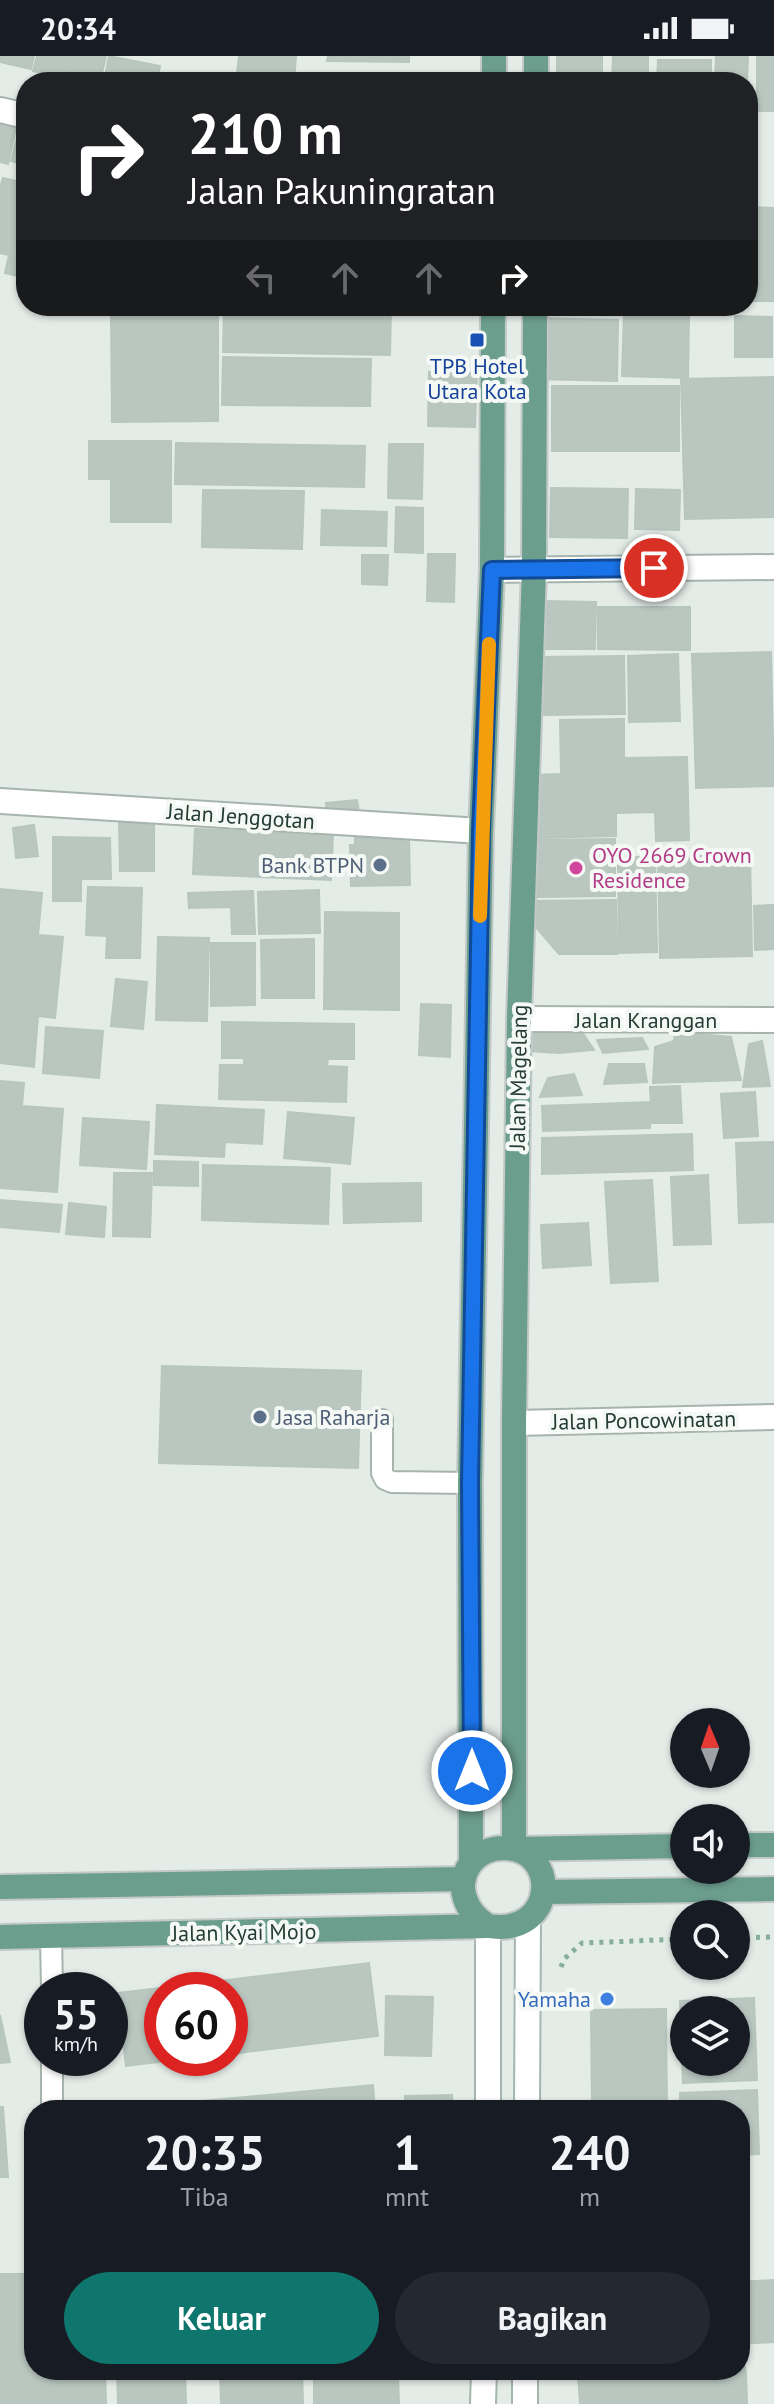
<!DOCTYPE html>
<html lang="id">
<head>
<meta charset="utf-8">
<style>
	body { margin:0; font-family:"PT Sans",sans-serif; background:#242831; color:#f1f3f6; height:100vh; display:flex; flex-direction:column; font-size:30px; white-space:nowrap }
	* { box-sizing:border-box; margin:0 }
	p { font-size:26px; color:#9ea1a6 }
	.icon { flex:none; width:44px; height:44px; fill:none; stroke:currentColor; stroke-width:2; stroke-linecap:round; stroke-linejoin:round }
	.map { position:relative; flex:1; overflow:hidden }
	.panel { position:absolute; left:24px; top:2044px; width:726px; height:280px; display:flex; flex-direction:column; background:#171b24; border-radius:32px; box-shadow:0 2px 6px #0004 }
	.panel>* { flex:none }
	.hud { position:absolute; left:16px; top:16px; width:742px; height:244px; border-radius:32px; box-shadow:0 2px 6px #0004; background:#202124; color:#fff; overflow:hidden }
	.needle { width:52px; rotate:358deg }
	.tools { position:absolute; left:670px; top:1652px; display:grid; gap:16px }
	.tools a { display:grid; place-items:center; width:80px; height:80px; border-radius:50%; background:#171b24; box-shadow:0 2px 6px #0004; font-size:40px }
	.speed { position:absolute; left:24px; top:1916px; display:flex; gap:16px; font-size:40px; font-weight:700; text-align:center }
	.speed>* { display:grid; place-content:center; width:104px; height:104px; border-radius:50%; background:#171b24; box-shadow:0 2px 6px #0004; line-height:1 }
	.speed small { font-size:20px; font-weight:400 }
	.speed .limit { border:12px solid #d22; background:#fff; color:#111 }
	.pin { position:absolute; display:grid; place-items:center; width:68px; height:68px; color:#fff; margin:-34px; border:4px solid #fff; border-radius:50%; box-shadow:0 2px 8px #0007 }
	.me { position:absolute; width:88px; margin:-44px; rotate:0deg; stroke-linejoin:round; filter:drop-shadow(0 0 6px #0008) }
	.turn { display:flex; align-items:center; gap:28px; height:168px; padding:0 40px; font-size:36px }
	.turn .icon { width:104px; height:104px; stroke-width:2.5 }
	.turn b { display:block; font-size:56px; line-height:68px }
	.lanes { display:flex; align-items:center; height:76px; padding:0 40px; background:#0003; justify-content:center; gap:40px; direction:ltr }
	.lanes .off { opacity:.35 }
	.eta { display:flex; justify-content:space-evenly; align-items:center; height:136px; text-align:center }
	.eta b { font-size:48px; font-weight:600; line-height:56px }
	.button { display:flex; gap:16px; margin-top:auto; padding:16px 40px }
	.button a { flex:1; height:92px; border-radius:48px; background:#0f766e; color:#fff; font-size:32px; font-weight:600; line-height:92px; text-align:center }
	.button a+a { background:#242831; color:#f1f3f6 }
	.status { display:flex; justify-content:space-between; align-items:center; height:56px; padding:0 40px; background:#171b24; direction:ltr }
	.status svg { height:22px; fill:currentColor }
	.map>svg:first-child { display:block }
	.building { fill:#bac7c1; stroke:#b7c6be; stroke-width:2; fill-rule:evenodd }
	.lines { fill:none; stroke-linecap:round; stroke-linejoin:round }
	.lane-casing { stroke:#a7b4ae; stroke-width:24 }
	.street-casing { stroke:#a7b4ae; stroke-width:28 }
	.secondary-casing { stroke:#a3b7af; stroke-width:28 }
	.primary-casing { stroke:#c2c9c6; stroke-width:28 }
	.path { stroke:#87ad9e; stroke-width:5; stroke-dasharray:4 6; stroke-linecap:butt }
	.lane { stroke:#fff; stroke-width:20 }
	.street { stroke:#fff; stroke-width:24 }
	.secondary { stroke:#fff; stroke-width:24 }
	.primary { stroke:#6c9e8e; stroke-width:24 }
	.route-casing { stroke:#114b97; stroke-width:20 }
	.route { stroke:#1a73e8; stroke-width:14 }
	.slow { stroke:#f59e0b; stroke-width:14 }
	.transit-dot { fill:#1a4fb4; stroke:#f5f9f6; stroke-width:3 }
	.service-dot { fill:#5c6f8a; stroke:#f5f9f6; stroke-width:3 }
	.hotel-dot { fill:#d1479c; stroke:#f5f9f6; stroke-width:3 }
	.shop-dot { fill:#3f7fe0; stroke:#f5f9f6; stroke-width:3 }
	.labels { text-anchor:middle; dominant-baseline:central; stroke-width:8; stroke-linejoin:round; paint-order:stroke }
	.transit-label { font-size:22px; fill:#164399; stroke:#f5f9f6 }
	.street-label { font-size:22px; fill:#253d34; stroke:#f5f9f6 }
	.hotel-label { font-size:22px; fill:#b23c85; stroke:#f5f9f6; text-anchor:start }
	.service-label { font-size:22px; fill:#4e5e75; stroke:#f5f9f6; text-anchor:end }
	.shop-label { font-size:22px; fill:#366cbe; stroke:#f5f9f6; text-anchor:end }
</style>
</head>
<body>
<div class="status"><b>20:34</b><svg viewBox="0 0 49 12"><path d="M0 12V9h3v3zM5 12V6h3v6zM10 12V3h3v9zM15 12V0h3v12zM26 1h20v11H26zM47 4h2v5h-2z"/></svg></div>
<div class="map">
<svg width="774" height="2348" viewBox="0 0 774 2348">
	<rect width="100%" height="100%" fill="#e4ece8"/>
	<path class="building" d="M0,0H34L31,13L0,6Z
		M37,0H73L67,24L33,15Z
		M75,0H106L100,26L69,24Z
		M109,0L160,10L157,26H104Z
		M239,0H296L294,26H236Z
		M328,0H409V6L327,5Z
		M557,0H602V26H557Z
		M613,0H648V26H612Z
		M716,0H748L747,26H715Z
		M757,0H774V55H757Z
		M658,4H711V26H657Z
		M307,18L405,22L404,26H306Z
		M0,68L16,72L8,108L0,106Z
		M20,71L26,72V109L11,105Z
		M3,122L26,127V222L5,217L9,199L0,197V132Z
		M748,151L774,152V245H748Z
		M111,250H218V365L112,366Z
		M224,250L391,251L390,299L223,296Z
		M544,250H714V255L544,256Z
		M624,257L689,258L688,322L622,320Z
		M735,260L772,261V301H735Z
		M537,262L618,264L617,325L536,323Z
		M223,301L371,303L370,350L222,349Z
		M429,316L477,317L475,371L428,370Z
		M774,321V461L685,463L681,323Z
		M552,330H679V395H552Z
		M89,385H171V466H111V423H89Z
		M176,387L365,390L364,431L175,428Z
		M389,388H423L422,443L388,442Z
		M551,432L628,433L627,482L550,481Z
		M636,433L680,434L679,474L635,473Z
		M203,434L304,435L302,493L202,491Z
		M396,451L423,452V497L395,496Z
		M322,454L387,456L386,490L321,489Z
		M428,498H455L454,546L427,545Z
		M362,499H388L387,529L362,528Z
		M541,545L596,546L595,593H541Z
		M598,551H690V594L598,593Z
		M771,596L774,730L696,732L692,598Z
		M678,598L680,665L629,666L628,600Z
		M624,600L625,658L539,659V601Z
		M624,663V702L687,701L689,784L656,785L655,756L616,757V780L535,782L534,719L561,718L560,664Z
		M357,744L359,756L327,759L326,747Z
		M119,763H154V815H120Z
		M34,769L38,800L16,802L13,772Z
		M195,773L333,778L331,824L193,818Z
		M53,781L110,782L111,823H81V845H53Z
		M409,781L410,829L351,830L350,789H355V782Z
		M615,783V840L537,841L536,784Z
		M750,799L752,900L660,902L658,801Z
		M618,801H655L657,896L619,897Z
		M88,831L142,832L140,902H106L107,880L86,879Z
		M0,833L42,837L38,879L63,881L55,962L38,960L34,1011L0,1007Z
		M319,834L320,877L259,878L258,836Z
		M253,835L255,878H232L231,851L189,852L188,837Z
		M616,844L617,898H559L527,861L528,845Z
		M774,849V893L755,894L754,850Z
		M325,856L399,857V954L324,953Z
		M158,881L209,882L207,965L156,964Z
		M314,883V942H262L261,884Z
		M211,887H255V949L211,950Z
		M116,923L147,926L143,973L111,970Z
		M421,948L451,949L450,1001L419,999Z
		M222,966L354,968V1003H328L327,1010L347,1011L346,1046L219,1043L220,1009H244V1002H222Z
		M46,971L103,975L99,1022L43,1017Z
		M556,975L582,976L594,994L559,997L527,995V976Z
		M675,976L731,981L741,1024L653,1027L655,991L674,985Z
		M642,982L648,993L603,997L597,984Z
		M762,985L770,1030L743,1031L749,988Z
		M609,1008H644L647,1026L604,1028Z
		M574,1018L582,1039L540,1041L548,1022Z
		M0,1025L24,1027L22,1050L63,1053L57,1136L0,1132Z
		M680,1030L682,1067H652L650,1031Z
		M755,1036L758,1080L724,1082L721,1038Z
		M650,1046V1072L543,1075L542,1050Z
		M157,1049L264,1054L262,1088L225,1086L224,1101L155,1098Z
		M288,1056L354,1062L350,1108L284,1102Z
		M83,1062L149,1066L146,1113L80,1109Z
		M692,1078L693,1114L542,1118V1082Z
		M774,1086V1166L739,1167L736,1087Z
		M154,1105L198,1106V1130L154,1129Z
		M203,1109L330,1112L328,1168L202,1164Z
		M114,1117H152L150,1181L113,1180Z
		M708,1119L711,1188L674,1189L671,1121Z
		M652,1124L658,1225L611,1227L605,1126Z
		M421,1127V1165L344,1167L343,1128Z
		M0,1144L62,1149L59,1176L0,1171Z
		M69,1147L106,1151L104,1181L66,1178Z
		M588,1167L591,1209L543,1212L541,1169Z
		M162,1310L361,1315L358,1412L159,1407Z
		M369,1907L378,1980L230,1998V1934H162V2002H192L126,2010L117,1937Z
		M386,1940L433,1941L431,2000L385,1999Z
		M754,1942L757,2024L683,2027L680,1945ZM684,1954H736V2006H684Z
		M666,1953L667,2054H592L591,1954Z
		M0,1959L10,2006L0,2007Z
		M373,2029L375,2054H128V2052Z
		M757,2034L759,2098L740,2099V2054H680V2037Z
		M452,2039L453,2054H405V2040Z
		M0,2051H3L8,2121H0Z
		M0,2218H34V2314H105L106,2348H0Z
		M774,2224V2286L740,2288V2226Z
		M740,2311H745L746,2318L747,2348H580L578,2319L740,2314Z
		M117,2314H185L186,2348H118Z
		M220,2314H302L303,2348H221Z
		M398,2320L399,2348H314V2323Z"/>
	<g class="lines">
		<g class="lane-casing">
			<path id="lane" d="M382,1364V1417L385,1423L392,1426L470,1427
				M51,1880L52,1934
				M52,2054V2002"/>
		</g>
		<g class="street-casing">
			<path id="street" d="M0,54L26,60
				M492,514L774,511
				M0,745L481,775
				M519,963L774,964
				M514,1367L774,1361"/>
		</g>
		<g class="secondary-casing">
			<path id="secondary" d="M488,2054V1870
				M527,2054L528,1864
				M483,2348L484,2314
				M525,2348V2314"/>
		</g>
		<g class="primary-casing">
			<path id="primary" d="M494,26V0
				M536,26V0
				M736,1789H774
				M514,1793V1367L519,963L534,513L535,250
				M514,1793L684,1790
				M471,1807L470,1427L481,775L492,514L493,250
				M0,1831L464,1823
				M544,1836L774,1833
				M0,1881L488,1870C558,1881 560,1791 503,1792C491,1792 479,1797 471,1807C454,1830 466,1857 488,1870"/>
		</g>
		<path class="path" d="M736,1882L774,1881
			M561,1911L564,1903L582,1887L684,1883"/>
		<use href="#lane" class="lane"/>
		<use href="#street" class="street"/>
		<use href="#secondary" class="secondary"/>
		<use href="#primary" class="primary"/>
	</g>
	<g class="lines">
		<g class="route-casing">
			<path id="route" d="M472,1715L470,1427L481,775L492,514L654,512"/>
		</g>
		<use href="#route" class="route"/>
		<path class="slow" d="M480,860L489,588"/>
	</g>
	<rect class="transit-dot" x="469" y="276" width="16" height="16" rx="4"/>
	<g class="service-dot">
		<circle cx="380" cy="809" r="8"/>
		<circle cx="260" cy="1361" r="8"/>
	</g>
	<circle class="hotel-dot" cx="576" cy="812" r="8"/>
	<circle class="shop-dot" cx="607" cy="1943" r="8"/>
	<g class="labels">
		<g class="transit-label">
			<text x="477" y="310">TPB Hotel<tspan x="477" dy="25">Utara Kota</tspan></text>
		</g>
		<g class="street-label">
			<text transform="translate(241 760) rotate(4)">Jalan Jenggotan</text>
			<text x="646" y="964">Jalan Kranggan</text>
			<text transform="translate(518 1021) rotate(-89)">Jalan Magelang</text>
			<text transform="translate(644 1364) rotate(-1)">Jalan Poncowinatan</text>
			<text transform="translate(244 1876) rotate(-1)">Jalan Kyai Mojo</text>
		</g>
		<g class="hotel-label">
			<text x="592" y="799">OYO 2669 Crown<tspan x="592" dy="25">Residence</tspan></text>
		</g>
		<g class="service-label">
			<text x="364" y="809">Bank BTPN</text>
			<text x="276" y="1361" text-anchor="start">Jasa Raharja</text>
		</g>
		<g class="shop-label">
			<text x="591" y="1943">Yamaha</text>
		</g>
	</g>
</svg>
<div class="tools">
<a><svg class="needle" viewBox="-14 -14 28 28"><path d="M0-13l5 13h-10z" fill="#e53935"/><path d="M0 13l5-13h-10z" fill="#9ea1a6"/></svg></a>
<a><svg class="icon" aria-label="sound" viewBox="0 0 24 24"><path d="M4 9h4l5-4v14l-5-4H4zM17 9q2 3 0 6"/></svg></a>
<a><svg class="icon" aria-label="search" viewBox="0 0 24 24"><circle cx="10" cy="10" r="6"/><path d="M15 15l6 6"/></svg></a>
<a><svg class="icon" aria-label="layers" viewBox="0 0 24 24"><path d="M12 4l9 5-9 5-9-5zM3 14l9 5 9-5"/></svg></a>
</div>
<div class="speed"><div>55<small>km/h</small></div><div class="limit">60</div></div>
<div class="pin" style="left:654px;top:512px;background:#d93025"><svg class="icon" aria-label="arrive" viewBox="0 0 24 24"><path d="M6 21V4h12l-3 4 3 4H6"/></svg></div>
<svg class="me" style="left:472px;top:1715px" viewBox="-20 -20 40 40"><circle r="17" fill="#1a73e8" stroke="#fff" stroke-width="3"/><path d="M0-11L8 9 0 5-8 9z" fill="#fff"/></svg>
<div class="hud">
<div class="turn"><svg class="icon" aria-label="right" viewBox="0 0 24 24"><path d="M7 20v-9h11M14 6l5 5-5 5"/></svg><div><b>210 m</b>Jalan Pakuningratan</div></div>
<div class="lanes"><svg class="icon off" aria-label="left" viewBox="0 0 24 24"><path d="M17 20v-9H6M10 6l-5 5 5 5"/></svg><svg class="icon off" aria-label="ahead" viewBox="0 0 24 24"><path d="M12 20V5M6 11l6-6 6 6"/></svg><svg class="icon off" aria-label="ahead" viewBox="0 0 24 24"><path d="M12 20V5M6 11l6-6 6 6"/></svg><svg class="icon" aria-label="right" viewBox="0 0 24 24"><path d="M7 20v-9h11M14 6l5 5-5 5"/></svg></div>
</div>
<section class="panel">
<div class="eta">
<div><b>20:35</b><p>Tiba</p></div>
<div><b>1</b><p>mnt</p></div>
<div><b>240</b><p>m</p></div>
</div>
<div class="button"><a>Keluar</a><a>Bagikan</a></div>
</section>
</div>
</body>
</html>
